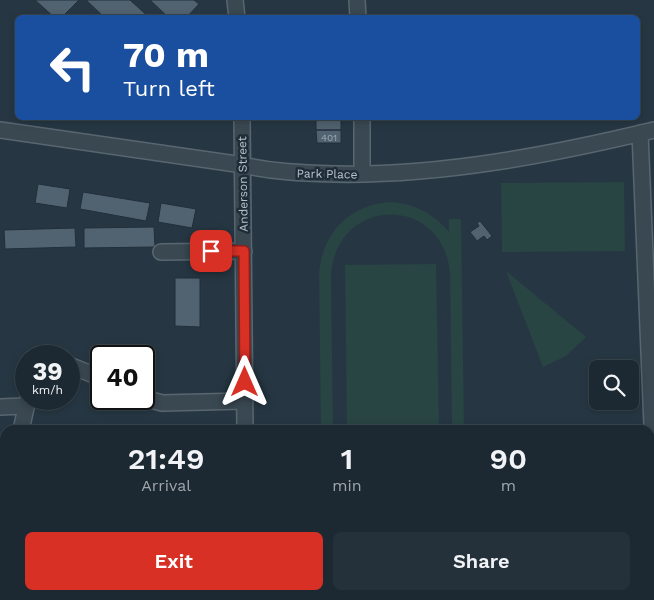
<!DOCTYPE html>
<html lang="en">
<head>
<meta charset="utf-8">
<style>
	body { margin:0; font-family:"Work Sans",sans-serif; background:#25313a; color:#f1f3f6; height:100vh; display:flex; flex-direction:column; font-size:19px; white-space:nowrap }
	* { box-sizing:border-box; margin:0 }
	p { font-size:16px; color:#a0a6ac }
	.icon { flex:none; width:28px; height:28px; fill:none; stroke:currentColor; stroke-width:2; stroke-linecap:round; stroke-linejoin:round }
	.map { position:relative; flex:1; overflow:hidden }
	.sheet { position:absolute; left:0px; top:425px; width:655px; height:175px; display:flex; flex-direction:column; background:#1c2932; border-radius:15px 15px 0 0; box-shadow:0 2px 8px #0003,0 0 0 1px #3a454d }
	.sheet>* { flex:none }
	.guide { position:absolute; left:15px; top:15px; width:625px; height:105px; border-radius:8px; box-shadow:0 2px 8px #0003,0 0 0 1px #3a454d; background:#1a4fa0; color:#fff; overflow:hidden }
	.buttons { position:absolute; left:589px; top:360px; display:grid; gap:10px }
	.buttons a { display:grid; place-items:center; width:50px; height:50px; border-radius:8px; background:#1c2932; box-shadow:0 2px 8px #0003,0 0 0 1px #3a454d; font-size:25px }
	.speed { position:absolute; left:15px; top:345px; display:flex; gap:10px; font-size:25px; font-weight:700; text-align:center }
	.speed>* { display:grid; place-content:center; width:65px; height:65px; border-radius:50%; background:#1c2932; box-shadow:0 2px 8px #0003,0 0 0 1px #3a454d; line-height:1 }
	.speed small { font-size:12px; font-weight:400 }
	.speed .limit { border:2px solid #111; border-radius:8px; background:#fff; color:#111 }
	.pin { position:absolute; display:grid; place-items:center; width:42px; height:42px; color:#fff; margin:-21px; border-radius:10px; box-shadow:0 2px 8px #0006 }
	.me { position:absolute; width:55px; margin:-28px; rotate:0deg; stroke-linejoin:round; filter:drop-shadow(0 0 4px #0008) }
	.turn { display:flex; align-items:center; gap:18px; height:105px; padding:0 25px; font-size:22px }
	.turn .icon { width:65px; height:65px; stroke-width:2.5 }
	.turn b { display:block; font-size:35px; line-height:42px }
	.eta { display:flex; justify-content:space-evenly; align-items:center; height:85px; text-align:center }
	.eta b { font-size:30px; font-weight:600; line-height:35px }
	.primary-button { display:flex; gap:10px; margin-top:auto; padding:10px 25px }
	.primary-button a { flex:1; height:58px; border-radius:8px; background:#d93025; color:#fff; font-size:20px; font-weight:600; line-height:58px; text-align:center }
	.primary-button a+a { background:#25313a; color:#f1f3f6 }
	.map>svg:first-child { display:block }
	.green { fill:#284443 }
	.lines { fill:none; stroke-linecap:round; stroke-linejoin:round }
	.stream { stroke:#3b576c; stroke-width:4 }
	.building { fill:#516270; stroke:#212f3a }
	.minor-casing { stroke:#586670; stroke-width:18 }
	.minor { stroke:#3a4852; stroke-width:15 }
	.route-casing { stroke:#8d1f18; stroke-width:12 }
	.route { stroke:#d93025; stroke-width:9 }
	.labels { text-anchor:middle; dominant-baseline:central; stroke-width:5; stroke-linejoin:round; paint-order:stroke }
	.number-label { font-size:10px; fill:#9eabb5 }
	.street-label { font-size:12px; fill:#b7c3cc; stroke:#1f2d38 }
</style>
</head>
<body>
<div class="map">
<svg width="654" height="600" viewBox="0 0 654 600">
	<rect width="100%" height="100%" fill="#263743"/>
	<path class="green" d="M624,182L625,251L502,252L501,183Z
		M390,202C415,204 433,213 449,232V219H461L464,430H452L450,273C443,195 338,195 331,274L333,430H321L319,274C322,233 349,205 390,202Z
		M436,264L439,430H347L345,265Z
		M506,271L586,337L566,356L543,367Z"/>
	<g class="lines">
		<path class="stream" d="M0,557L5,562
			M57,595L65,600"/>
	</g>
	<path class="building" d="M35,0H79L61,18H55Z
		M86,0H130L150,18H105Z
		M150,0H194L199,4L186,18H169Z
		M316,118H341V130H316Z
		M316,130H341V143H317Z
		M38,184L70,189L67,208L35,203Z
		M83,192L150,203L146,221L80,209Z
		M161,203L196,209L192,228L158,222Z
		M480,221L492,236L487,240L484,236L477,241L470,232L479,226L477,223Z
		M154,227L155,247L84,248V228Z
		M75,228L76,247L5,249L4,230Z
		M175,278H200V327L175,326Z
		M360,595H415L420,600H356Z
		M529,595H609V600H529Z"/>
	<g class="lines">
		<g class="minor-casing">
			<path id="minor" d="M235,0L237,18
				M357,0L358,18
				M242,118L245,430
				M362,118V174
				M0,130L243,165C273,172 302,173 334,174C441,176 550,155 654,130
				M640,133L654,474
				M161,252L244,251
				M69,365L101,378
				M144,398L162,403L245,401
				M0,407L25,406
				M21,430L28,399
				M247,595V600"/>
		</g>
		<use href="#minor" class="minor"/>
	</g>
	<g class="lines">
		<g class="route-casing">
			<path id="route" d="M211,251H244L245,382"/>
		</g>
		<use href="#route" class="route"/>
	</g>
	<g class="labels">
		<g class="number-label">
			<text x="329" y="137">401</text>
		</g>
		<g class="street-label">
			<text transform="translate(327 174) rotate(1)">Park Place</text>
			<text transform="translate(243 184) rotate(-91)">Anderson Street</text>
		</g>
	</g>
</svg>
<div class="buttons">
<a><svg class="icon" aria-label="search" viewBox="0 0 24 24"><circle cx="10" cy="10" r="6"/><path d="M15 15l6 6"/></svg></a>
</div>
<div class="speed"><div>39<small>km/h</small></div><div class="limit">40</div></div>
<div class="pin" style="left:211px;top:251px;background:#d93025"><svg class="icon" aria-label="arrive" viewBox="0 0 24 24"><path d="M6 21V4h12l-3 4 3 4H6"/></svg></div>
<svg class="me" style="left:245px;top:382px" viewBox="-20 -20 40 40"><path d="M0-17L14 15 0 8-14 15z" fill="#d93025" stroke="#fff" stroke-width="4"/></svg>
<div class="guide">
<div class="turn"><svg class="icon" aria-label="left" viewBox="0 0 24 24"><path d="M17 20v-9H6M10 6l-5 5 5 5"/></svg><div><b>70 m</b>Turn left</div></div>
</div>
<section class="sheet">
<div class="eta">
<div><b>21:49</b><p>Arrival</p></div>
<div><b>1</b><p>min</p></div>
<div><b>90</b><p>m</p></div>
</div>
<div class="primary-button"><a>Exit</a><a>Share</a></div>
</section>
</div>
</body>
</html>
